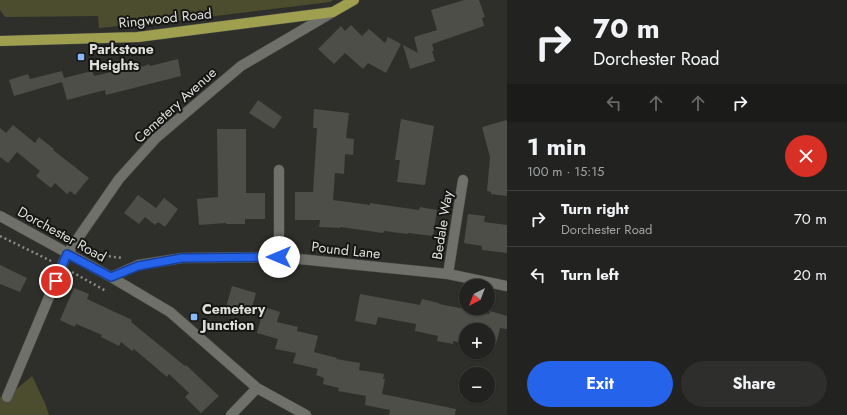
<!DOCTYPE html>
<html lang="en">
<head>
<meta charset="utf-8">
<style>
	body { margin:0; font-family:Jost,sans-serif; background:#2e2f2d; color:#f1f3f6; height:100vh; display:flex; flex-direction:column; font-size:15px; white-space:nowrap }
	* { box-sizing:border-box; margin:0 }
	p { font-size:13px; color:#a2a4a5 }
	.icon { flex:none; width:22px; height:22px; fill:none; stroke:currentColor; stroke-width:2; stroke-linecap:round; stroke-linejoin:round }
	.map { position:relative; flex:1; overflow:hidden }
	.panel { display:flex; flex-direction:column; background:#222320; width:340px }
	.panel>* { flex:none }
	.hud { background:#222320; color:#f1f3f6; overflow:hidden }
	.needle { width:26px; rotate:222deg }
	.controls { position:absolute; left:459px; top:279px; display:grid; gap:8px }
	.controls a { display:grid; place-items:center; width:36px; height:36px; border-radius:50%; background:#222320; box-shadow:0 1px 3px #0004,0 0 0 1px #3f403e; font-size:20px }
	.pin { position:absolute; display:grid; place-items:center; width:34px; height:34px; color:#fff; margin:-17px; border:2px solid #fff; border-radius:50%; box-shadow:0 1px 4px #0007 }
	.me { position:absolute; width:44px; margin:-22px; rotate:270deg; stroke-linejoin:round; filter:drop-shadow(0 0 3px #0008) }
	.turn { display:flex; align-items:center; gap:14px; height:84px; padding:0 20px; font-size:18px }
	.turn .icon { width:52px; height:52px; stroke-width:2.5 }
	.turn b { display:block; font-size:28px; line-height:34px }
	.lanes { display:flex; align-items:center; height:38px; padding:0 20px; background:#0003; justify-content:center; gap:20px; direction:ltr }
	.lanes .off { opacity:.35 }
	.round { display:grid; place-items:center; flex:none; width:42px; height:42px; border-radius:21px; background:#2e2f2d }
	.head { display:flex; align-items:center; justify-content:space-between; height:68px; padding:0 20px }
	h1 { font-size:24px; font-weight:700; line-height:30px }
	.button { display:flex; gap:8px; margin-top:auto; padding:8px 20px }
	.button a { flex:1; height:46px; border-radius:24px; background:#2563eb; color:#fff; font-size:16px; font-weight:700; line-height:46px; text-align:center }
	.button a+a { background:#2e2f2d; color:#f1f3f6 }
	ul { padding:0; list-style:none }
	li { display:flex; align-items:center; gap:12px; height:56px; padding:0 20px; border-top:1px solid #3f403e }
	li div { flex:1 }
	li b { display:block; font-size:15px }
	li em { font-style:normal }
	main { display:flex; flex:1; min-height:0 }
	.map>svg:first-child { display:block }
	.green { fill:#4c4d2e }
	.building { fill:#4d4e48 }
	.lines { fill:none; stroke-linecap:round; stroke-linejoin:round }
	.minor-casing { stroke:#4b4b46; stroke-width:11 }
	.major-casing { stroke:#4b4b46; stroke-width:11 }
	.path { stroke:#8a8b87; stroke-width:2.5; stroke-dasharray:2 3; stroke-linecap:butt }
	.minor { stroke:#70706a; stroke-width:10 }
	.major { stroke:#9f9f50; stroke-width:10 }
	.route-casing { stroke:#184099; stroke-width:10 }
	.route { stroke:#2563eb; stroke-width:7 }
	.poi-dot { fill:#88bafc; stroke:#161614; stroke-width:1.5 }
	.labels { text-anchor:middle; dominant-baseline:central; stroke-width:4; stroke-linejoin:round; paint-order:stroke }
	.street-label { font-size:14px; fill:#dedfdb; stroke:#161614 }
	.poi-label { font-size:14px; font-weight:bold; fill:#dedfdb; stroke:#161614; text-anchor:start }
</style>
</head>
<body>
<main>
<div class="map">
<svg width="507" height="415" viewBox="0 0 507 415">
	<rect width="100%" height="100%" fill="#2e2f2a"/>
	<path class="green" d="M0,0H333L330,2L184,20L99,28L98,16L5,17L0,10Z
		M32,376L45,403L49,415H0V397H7Z"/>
	<path class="building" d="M464,0H479L485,17L482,18L484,26L432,44L434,51H432L435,61L410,69L403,45L418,53L414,37L437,30L431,10Z
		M351,25L362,36L369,29L385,43L388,37L401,44L386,73L368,63L363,69L345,53L334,64L318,49L341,26L345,31Z
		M178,59L181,76L106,95L105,90L67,100L62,82L14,96L9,80L28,74L30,79L62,71L64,78L92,71L94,76L133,67V70L149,64L150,66Z
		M258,100L282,117L274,129L249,113Z
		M314,109L349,113L346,138L354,139L353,155L345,154L344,174L335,173L333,200L370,205V203L419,210L420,207L437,210L433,236L408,233V234L384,231L383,233L340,227V228L319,227L320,220H295V192H313L317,128H313Z
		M401,119L434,126L425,185L397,182L400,160H395Z
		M507,120V196L491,194V192L487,191L490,157L482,127Z
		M13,125L35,143L39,137L54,149L53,150L89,178L75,195L70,191L67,194L55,183L51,188L36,176L40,171L17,152L8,163L0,157V128L6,133Z
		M217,129H246V193H265V219H245V224H226V223L199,225L197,199L218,197Z
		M138,195L156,208L164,198L178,209L165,227L158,222L155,225L145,217L139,224L124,213Z
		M468,214L485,216L484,222L507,225V253L482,250V246L464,243Z
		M0,265L27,278L20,292L0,284Z
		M232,286L256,293L250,314L226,307Z
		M74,288L89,294L87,299L132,320L131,322L185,366L186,365L219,396L201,413L185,397L189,393L169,374L167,377L134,349L132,351L121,342L119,346L101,337L102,335L76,324L75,327L60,320Z
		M360,294L420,305L422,299L439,303V304L465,309L489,314L490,311L507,316V329L500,328L496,344L488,342V330H466V344L453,341V344L437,341L438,336L415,331L416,324L378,317L376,325L355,321Z
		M264,307L280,312L277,322L298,327L297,331L318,336L314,352L337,358L336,359L360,363L359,370L384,374L383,379H385L382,394L456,409L455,415H389L390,410L365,405L366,396L338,391L339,388L323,384L324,378L316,375L318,369L293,363L296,353L275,349L278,339L257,333Z"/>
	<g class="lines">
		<g class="minor-casing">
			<path id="minor" d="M0,216L111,277L170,312L257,388L306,415
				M279,257V170
				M448,274L463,180
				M111,277L138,265L182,258L279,257L448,274L507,286
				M7,397L67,254L119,179L156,138L241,66L333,12
				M231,415L257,388"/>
		</g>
		<g class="major-casing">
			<path id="major" d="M0,41L138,37L333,12L354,0"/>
		</g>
		<path class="path" d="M0,236L51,261
			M99,255L122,258
			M72,272L106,291"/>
		<use href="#minor" class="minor"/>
		<use href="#major" class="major"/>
	</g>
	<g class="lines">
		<g class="route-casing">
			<path id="route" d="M56,281L67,254L111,277L138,266L182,258L279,257"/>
		</g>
		<use href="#route" class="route"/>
	</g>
	<g class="poi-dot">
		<rect x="77" y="53" width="8" height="8" rx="2"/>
		<rect x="190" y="313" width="8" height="8" rx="2"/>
	</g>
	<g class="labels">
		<g class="street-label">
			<text transform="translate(165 18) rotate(-6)">Ringwood Road</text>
			<text transform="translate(175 105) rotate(-42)">Cemetery Avenue</text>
			<text transform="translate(442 225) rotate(-81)">Bedale Way</text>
			<text transform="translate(62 234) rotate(29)">Dorchester Road</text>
			<text transform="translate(346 250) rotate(6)">Pound Lane</text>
		</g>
		<g class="poi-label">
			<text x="89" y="49">Parkstone<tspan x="89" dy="16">Heights</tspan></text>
			<text x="202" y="309">Cemetery<tspan x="202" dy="16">Junction</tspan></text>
		</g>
	</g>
</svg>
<div class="controls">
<a><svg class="needle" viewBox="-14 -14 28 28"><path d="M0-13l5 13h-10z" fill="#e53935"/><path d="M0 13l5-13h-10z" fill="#a2a4a5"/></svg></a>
<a>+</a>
<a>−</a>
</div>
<div class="pin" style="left:56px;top:281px;background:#d93025"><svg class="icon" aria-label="arrive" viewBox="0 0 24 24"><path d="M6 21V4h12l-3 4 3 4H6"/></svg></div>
<svg class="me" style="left:279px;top:257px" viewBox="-20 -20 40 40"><circle r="19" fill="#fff"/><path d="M0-13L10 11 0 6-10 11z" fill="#2563eb"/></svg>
</div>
<section class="panel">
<div class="hud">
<div class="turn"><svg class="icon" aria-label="right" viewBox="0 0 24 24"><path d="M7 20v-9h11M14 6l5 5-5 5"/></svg><div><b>70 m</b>Dorchester Road</div></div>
<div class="lanes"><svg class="icon off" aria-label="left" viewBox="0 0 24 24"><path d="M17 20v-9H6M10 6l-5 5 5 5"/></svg><svg class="icon off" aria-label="ahead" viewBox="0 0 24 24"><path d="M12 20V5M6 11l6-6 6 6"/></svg><svg class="icon off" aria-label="ahead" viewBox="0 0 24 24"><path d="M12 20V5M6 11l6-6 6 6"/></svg><svg class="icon" aria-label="right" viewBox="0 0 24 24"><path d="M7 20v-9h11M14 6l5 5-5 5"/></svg></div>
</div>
<div class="head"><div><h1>1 min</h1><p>100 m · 15:15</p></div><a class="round" style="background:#d93025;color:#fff"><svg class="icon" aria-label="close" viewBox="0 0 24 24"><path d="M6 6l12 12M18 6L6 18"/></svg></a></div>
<ul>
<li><svg class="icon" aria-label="right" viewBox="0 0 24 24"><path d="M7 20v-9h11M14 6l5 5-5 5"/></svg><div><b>Turn right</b><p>Dorchester Road</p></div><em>70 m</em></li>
<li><svg class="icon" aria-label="left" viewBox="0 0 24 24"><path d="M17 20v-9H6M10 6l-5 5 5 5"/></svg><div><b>Turn left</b></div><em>20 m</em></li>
</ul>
<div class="button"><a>Exit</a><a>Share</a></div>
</section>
</main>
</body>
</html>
